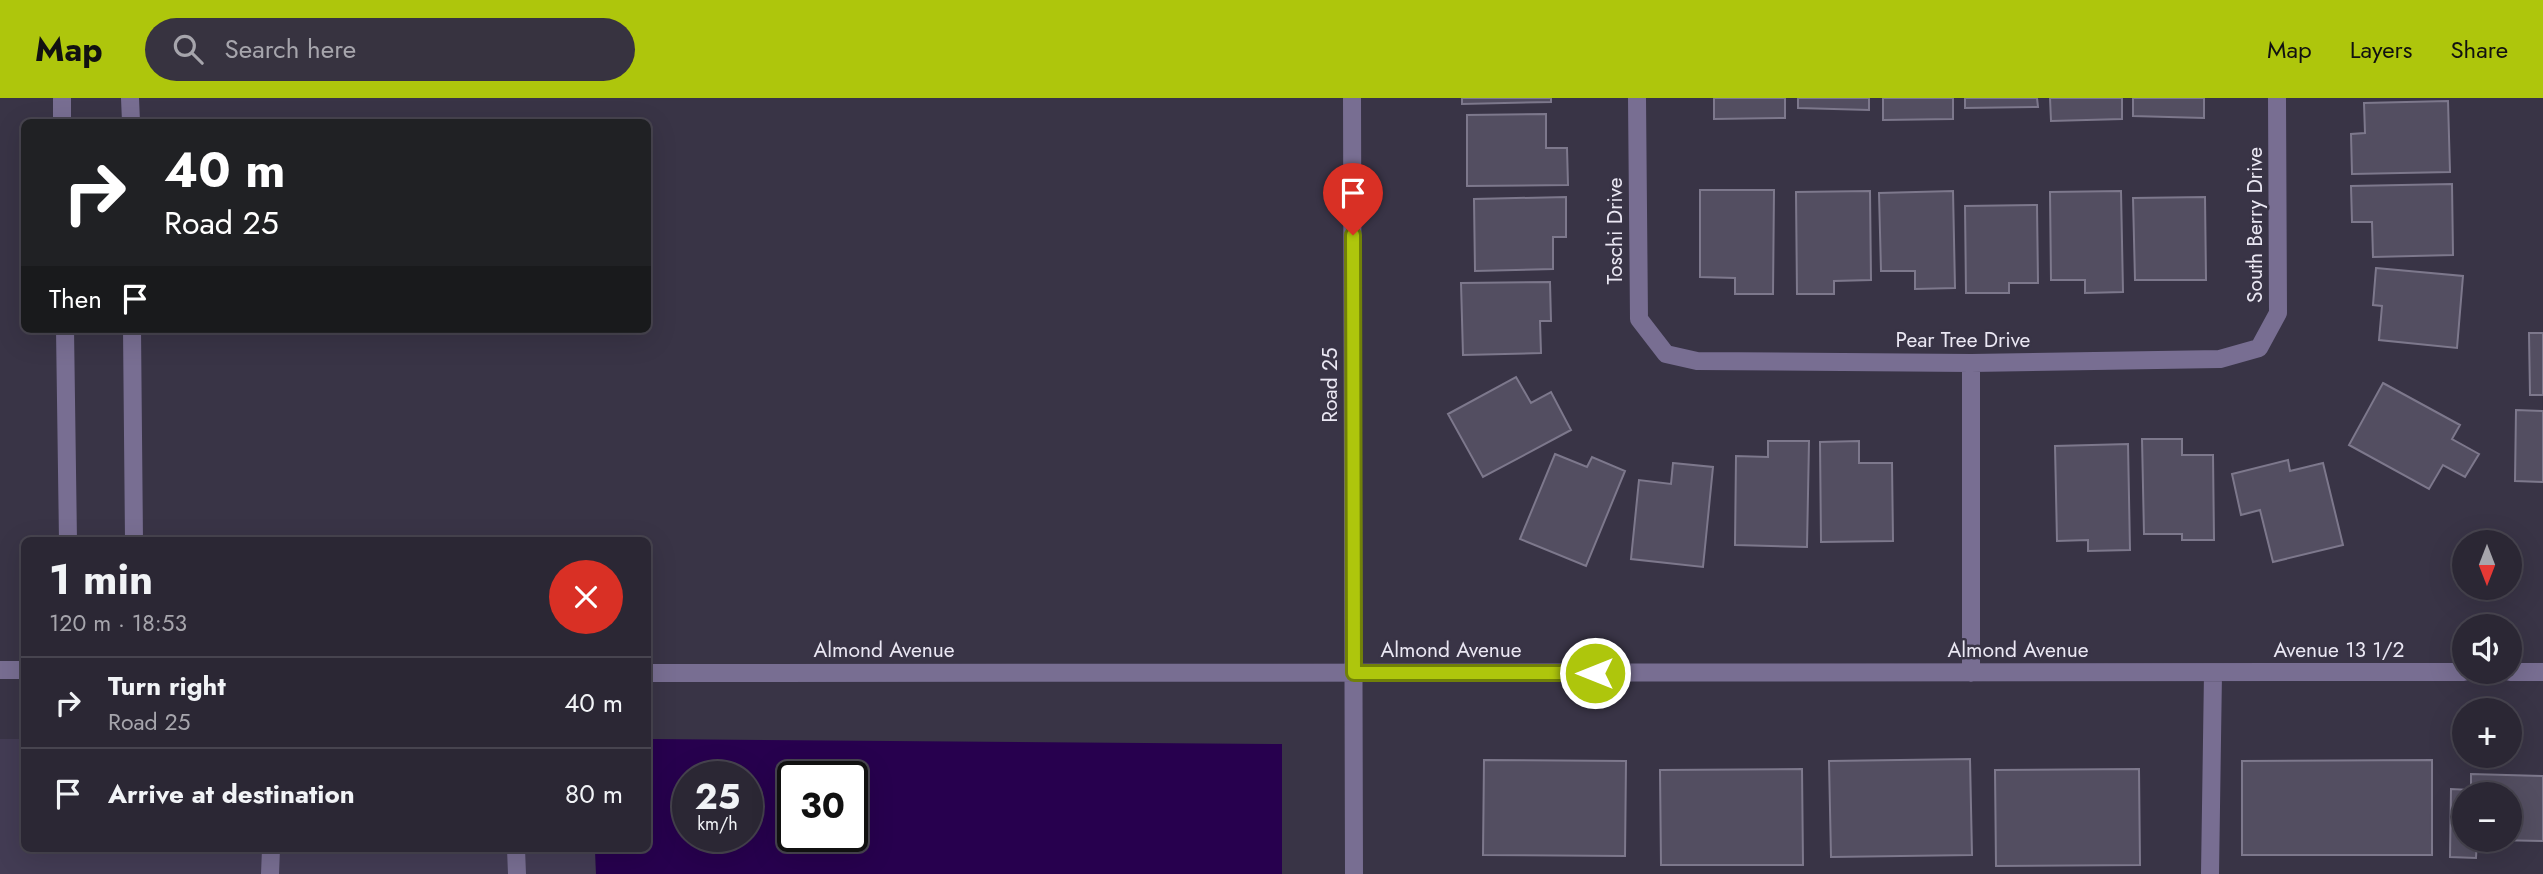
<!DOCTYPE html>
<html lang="en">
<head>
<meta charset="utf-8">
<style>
	body { margin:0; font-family:Jost,sans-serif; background:#373340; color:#f1f3f6; height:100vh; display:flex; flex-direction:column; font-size:26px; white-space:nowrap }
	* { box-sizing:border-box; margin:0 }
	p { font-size:23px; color:#a6a5ac }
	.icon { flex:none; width:38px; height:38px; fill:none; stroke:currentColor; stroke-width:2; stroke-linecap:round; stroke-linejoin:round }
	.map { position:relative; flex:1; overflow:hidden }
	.side { position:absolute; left:21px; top:439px; width:630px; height:315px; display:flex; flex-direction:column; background:#2b2734; border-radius:10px; box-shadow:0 7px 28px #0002,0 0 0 2px #47444f }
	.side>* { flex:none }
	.guide { position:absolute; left:21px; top:21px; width:630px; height:214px; border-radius:10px; box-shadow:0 7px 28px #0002,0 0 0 2px #47444f; background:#202124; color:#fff; overflow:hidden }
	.needle { width:46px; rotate:180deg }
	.buttons { position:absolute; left:2452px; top:432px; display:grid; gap:14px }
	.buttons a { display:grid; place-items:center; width:70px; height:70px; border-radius:50%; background:#2b2734; box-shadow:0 7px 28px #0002,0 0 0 2px #47444f; font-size:35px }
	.speed { position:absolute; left:672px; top:663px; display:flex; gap:14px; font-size:35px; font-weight:700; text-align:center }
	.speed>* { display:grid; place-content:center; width:91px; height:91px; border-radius:50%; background:#2b2734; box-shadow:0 7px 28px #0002,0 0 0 2px #47444f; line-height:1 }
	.speed small { font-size:18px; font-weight:400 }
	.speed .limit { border:4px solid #111; border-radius:10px; background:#fff; color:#111 }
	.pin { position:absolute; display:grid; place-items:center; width:60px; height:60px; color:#fff; margin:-72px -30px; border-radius:50% 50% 50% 0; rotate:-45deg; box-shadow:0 0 7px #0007 }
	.pin .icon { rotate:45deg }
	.me { position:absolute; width:77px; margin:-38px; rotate:270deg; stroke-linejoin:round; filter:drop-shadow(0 0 5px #0008) }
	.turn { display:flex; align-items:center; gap:24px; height:147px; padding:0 28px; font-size:32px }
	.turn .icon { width:91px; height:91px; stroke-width:2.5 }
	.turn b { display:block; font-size:49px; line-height:60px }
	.then { display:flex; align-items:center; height:66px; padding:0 28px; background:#0003; gap:14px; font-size:26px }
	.round { display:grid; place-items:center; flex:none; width:74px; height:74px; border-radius:37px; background:#373340 }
	.overview { display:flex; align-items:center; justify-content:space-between; height:119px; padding:0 28px }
	h1 { font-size:42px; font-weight:700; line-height:52px }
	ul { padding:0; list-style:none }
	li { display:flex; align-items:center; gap:21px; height:91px; padding:0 28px; border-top:2px solid #47444f }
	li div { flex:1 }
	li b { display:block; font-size:26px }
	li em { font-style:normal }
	header { display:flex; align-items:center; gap:42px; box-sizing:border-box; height:98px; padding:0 35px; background:#aec60c; color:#111 }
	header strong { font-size:33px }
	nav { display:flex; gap:38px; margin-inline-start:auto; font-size:24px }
	.search { width:490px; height:63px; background:#373340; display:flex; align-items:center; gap:18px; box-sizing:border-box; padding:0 24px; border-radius:38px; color:#a6a5ac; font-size:26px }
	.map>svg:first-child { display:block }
	.built { fill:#433c54 }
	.water { fill:#27004e; fill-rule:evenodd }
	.building { fill:#534e61; stroke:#7d788c; stroke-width:2 }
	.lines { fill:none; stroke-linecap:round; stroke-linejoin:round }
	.minor { stroke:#786e92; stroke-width:18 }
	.route-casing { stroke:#718108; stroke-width:18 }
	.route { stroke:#aec60c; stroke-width:12 }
	.labels { text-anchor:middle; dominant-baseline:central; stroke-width:5; stroke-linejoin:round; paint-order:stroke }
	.street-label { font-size:21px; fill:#eae7f3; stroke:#393446 }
</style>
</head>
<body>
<header>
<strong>Map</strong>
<div class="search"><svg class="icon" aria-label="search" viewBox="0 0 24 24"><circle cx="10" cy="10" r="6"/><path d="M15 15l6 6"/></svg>Search here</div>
<nav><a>Map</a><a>Layers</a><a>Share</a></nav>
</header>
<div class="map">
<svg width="2543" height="776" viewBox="0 0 2543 776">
	<rect width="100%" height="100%" fill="#393446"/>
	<path class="built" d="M0,641H24V751H595L596,776H0Z"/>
	<path class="water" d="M648,641L1282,646V776H596L595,751H648ZM688,679H747V738H688ZM852,679V738H793V679Z"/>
	<path class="building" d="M1462,0H1551V4L1462,6Z
		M1714,0H1785V20L1714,21Z
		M1798,0H1869V12L1798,10Z
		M1883,0H1953V21L1883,22Z
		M1965,0H2037L2038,9L1965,10Z
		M2050,0H2122V21L2051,23Z
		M2133,0H2204V20L2133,18Z
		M2448,3L2450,74L2352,76L2351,36L2365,35L2364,5Z
		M1546,16V50H1567L1568,87L1467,88V17Z
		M2452,86L2453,157L2373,159L2372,124H2352L2351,88Z
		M1700,92H1774L1773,196H1735V180L1700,179Z
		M1870,93L1871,182L1834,183V196H1797L1796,94Z
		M1953,93L1955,190L1915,191V173H1881L1879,95Z
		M2121,93L2123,194L2085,195V182H2051L2050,94Z
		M1566,99V139H1553V171L1475,173L1474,101Z
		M2205,99L2206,182H2135L2133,100Z
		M2037,107L2038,185H2009V195H1966L1965,108Z
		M2376,170L2463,178L2457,250L2379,242L2382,208L2373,207Z
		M1550,184L1551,223H1540L1541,255L1463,257L1461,185Z
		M2529,235H2543V297H2530Z
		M1516,279L1531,305L1551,294L1571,332L1483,379L1448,316Z
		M2383,285L2460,327L2452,341L2479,356L2465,379L2443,367L2429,391L2349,347Z
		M2516,312L2543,313V384L2515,383Z
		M2142,341H2182V357H2213L2214,442H2182V436H2144Z
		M1768,343H1809L1807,449L1735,447L1736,358L1768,359Z
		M1859,343V365H1892L1893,443L1821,444L1820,344Z
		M2128,346L2130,452L2088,453V442L2057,443L2055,348Z
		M1555,356L1587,369L1592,359L1625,373L1586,468L1520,441Z
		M2288,362L2290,373L2323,365L2343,447L2273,464L2260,412L2241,417L2232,376Z
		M1673,365L1713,369L1703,469L1631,461L1639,382L1671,386Z
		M1970,661L1972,757L1831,759L1829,663Z
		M1484,662L1626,663L1625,758L1483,757Z
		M2432,662V757H2242V663Z
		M1802,671L1803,767H1661L1660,672Z
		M2139,671L2140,767L1996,768L1995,672Z
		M2471,676L2543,678V743L2495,742H2510V696H2464V742H2477L2476,760L2450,759L2451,691L2471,692Z"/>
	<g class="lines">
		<path class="minor" d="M62,0V24
			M130,0L131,24
			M1352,0L1354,776
			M1637,0L1639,221L1666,256L1697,263L1971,265L2220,261L2259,250L2278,215L2277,0
			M65,231L68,443
			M132,231L134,443
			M0,572H24
			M2510,574H2543
			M648,575L2464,574
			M1971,575V265
			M516,751L517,776
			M270,776L271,751
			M2210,776L2213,575"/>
	</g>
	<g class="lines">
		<g class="route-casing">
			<path id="route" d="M1353,137L1354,575H1595"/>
		</g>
		<use href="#route" class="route"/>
	</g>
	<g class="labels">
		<g class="street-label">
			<text transform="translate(2255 127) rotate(-90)">South Berry Drive</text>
			<text transform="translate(1615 133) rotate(-90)">Toschi Drive</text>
			<text x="1963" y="242">Pear Tree Drive</text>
			<text transform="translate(1330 287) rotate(-90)">Road 25</text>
			<text x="884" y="552">Almond Avenue</text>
			<text x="1451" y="552">Almond Avenue</text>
			<text x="2018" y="552">Almond Avenue</text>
			<text x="2339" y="552">Avenue 13 1/2</text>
		</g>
	</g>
</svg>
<div class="buttons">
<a><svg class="needle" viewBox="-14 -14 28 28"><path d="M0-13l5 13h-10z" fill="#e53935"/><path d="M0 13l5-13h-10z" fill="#a6a5ac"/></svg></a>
<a><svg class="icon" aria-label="sound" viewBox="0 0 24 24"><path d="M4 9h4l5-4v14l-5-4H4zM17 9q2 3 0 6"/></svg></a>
<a>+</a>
<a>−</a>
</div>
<div class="speed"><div>25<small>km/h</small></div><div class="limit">30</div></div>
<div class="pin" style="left:1353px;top:137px;background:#d93025"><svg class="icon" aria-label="arrive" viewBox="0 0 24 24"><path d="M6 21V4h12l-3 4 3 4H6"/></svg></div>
<svg class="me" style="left:1595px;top:575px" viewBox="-20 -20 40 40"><circle r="17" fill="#aec60c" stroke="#fff" stroke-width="3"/><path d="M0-11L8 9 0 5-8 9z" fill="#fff"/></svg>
<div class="guide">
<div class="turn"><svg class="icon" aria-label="right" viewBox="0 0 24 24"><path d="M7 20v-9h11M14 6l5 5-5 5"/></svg><div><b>40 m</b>Road 25</div></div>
<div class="then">Then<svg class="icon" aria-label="arrive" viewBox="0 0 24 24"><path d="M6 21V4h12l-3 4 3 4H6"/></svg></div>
</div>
<section class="side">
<div class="overview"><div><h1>1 min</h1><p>120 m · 18:53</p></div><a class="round" style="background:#d93025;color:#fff"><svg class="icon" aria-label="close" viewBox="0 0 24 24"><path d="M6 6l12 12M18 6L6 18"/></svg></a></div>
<ul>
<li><svg class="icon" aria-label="right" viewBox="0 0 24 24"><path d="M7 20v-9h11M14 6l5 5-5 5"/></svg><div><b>Turn right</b><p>Road 25</p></div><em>40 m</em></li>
<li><svg class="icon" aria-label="arrive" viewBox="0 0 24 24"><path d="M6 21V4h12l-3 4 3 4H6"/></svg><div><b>Arrive at destination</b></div><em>80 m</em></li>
</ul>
</section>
</div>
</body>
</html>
